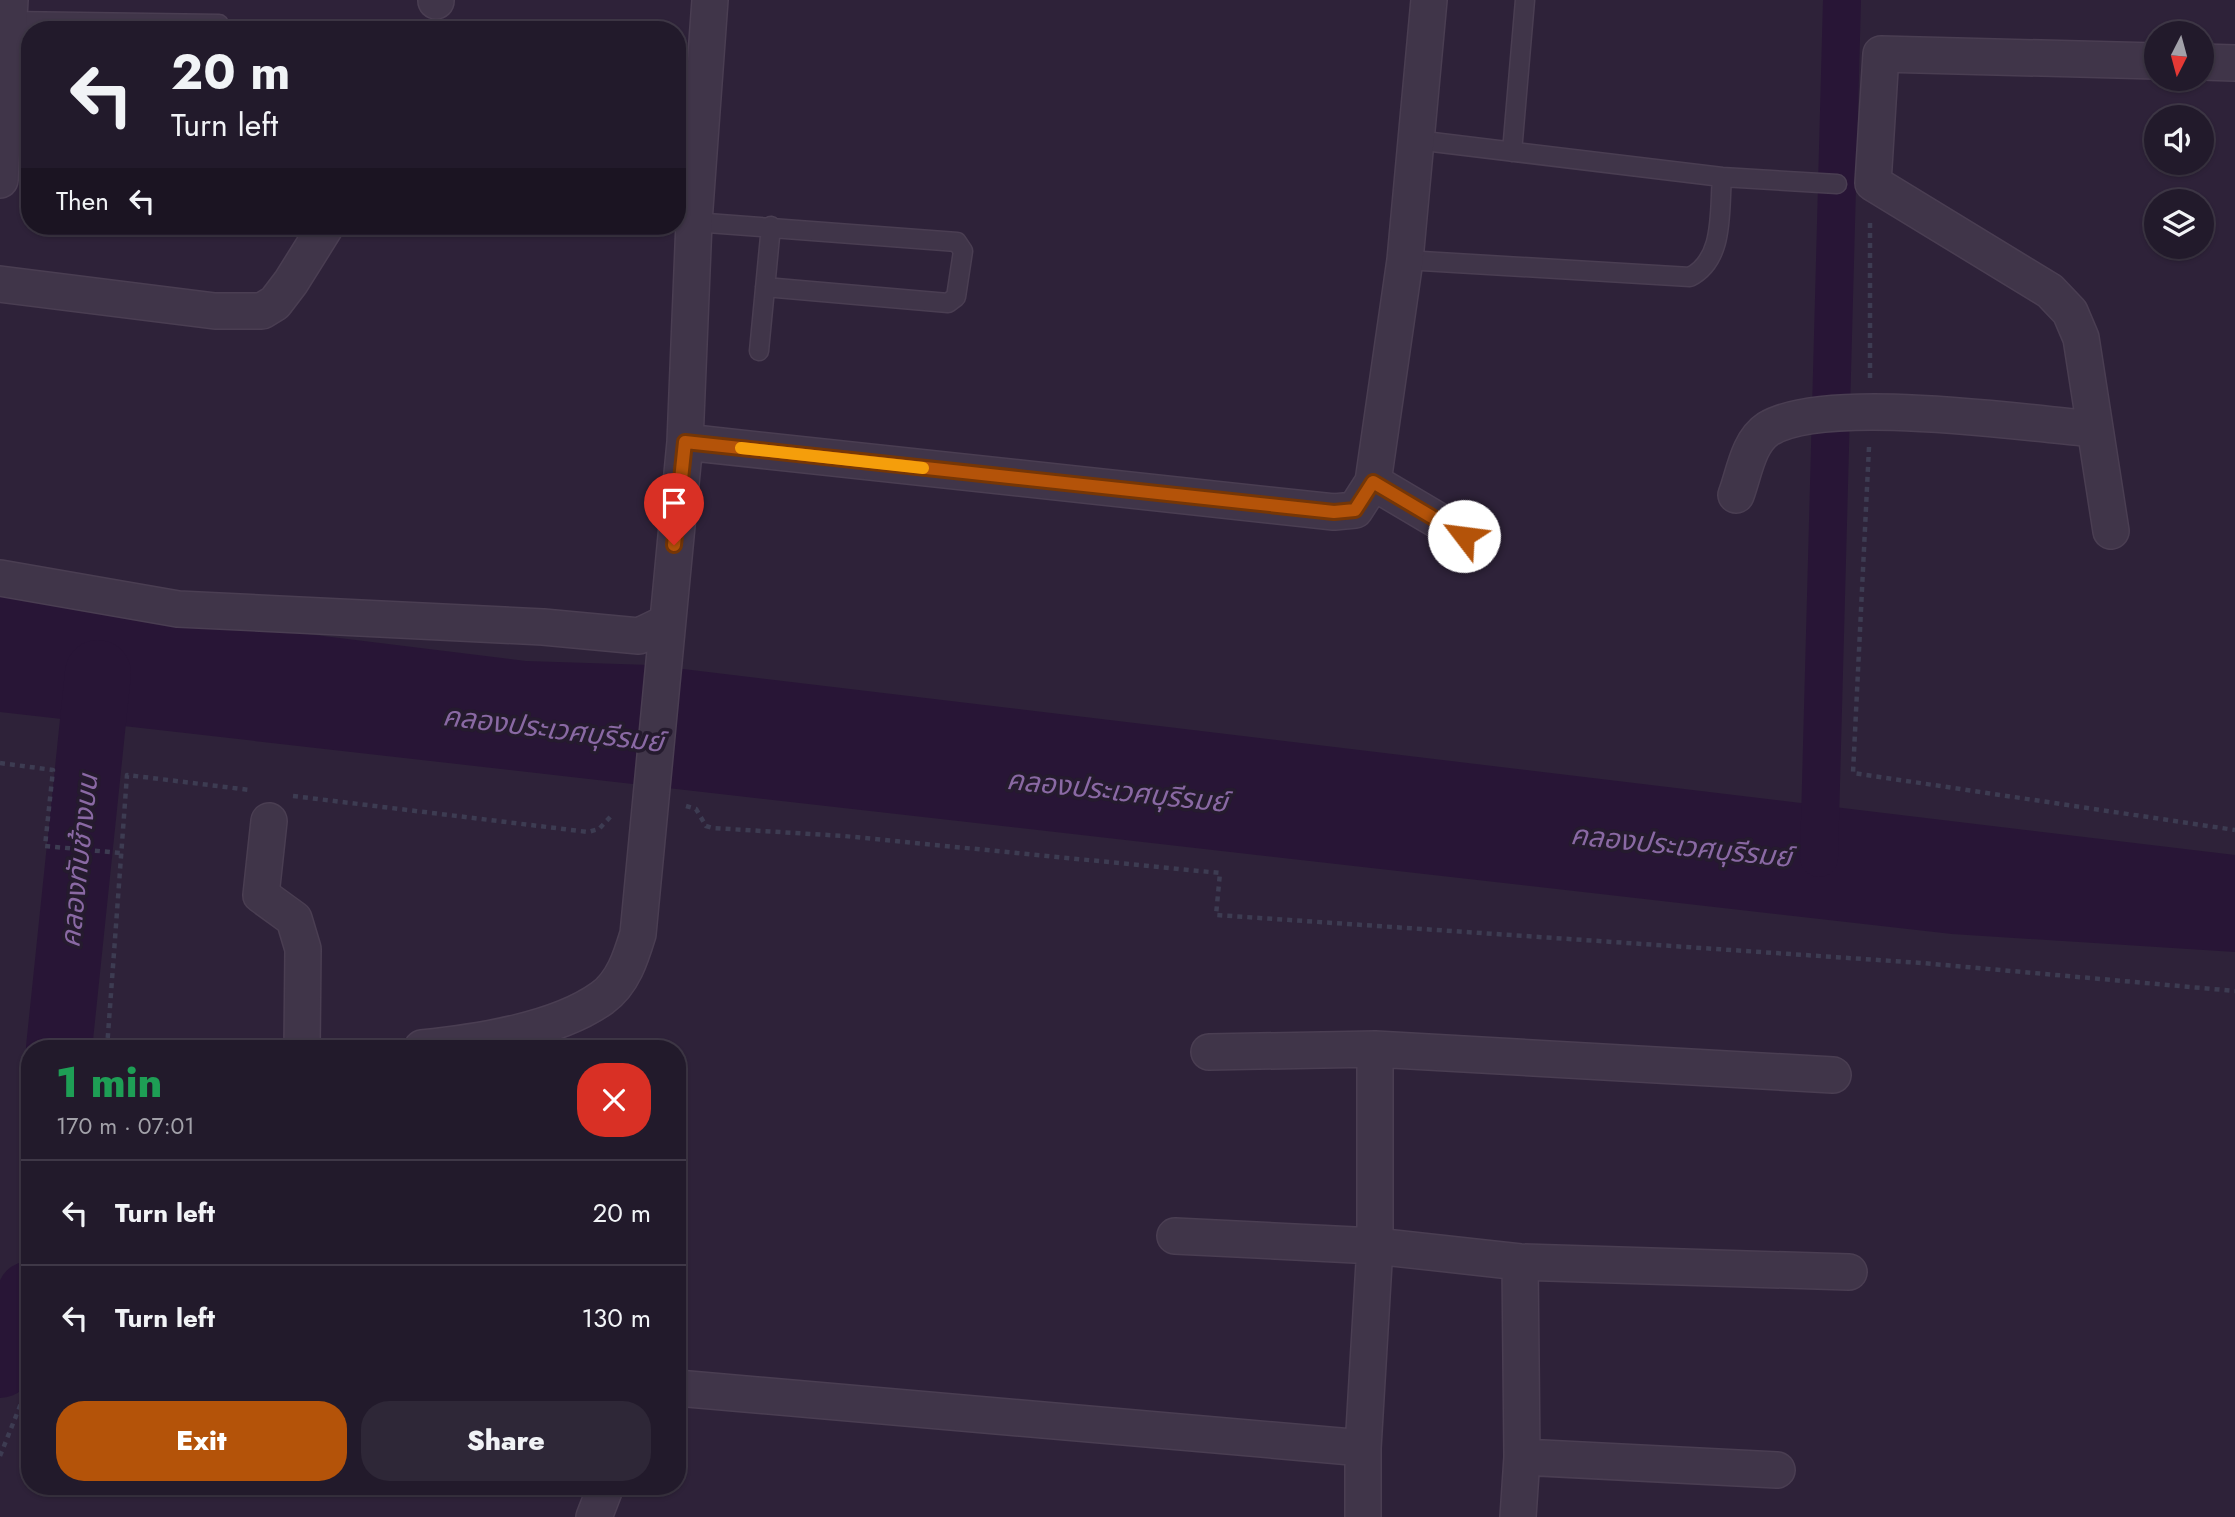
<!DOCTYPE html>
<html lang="en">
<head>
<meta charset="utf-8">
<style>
	body { margin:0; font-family:Jost,"Noto Sans Thai",sans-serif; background:#2e2737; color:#f1f3f6; height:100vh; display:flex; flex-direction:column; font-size:26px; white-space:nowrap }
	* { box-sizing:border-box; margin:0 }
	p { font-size:23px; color:#a2a1a9 }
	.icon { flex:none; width:38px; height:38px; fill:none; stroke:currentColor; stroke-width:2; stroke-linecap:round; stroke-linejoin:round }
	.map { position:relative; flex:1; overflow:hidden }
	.details { position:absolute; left:21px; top:1040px; width:665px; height:455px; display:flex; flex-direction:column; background:#221a2b; border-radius:28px; box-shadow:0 2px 5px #0004,0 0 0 2px #3f3847 }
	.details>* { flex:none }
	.hud { position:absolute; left:21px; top:21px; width:665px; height:214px; border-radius:28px; box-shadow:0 2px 5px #0004,0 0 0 2px #3f3847; background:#221a2b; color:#f1f3f6; overflow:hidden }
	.needle { width:46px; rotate:186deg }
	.fabs { position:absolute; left:2144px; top:21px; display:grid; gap:14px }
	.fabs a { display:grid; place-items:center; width:70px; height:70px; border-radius:50%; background:#221a2b; box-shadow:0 2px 5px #0004,0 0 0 2px #3f3847; font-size:35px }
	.pin { position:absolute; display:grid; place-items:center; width:60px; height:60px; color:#fff; margin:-72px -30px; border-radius:50% 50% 50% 0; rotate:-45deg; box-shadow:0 0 7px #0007 }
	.pin .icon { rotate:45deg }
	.me { position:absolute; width:77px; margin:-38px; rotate:300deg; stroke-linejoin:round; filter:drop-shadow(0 0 5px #0008) }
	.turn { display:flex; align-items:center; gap:24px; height:147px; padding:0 35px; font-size:32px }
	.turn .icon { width:91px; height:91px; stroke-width:2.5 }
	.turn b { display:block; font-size:49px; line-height:60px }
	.then { display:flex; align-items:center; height:66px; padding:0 35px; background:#0003; gap:14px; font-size:26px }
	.round { display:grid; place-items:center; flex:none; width:74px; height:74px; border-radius:28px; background:#2e2737 }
	.head { display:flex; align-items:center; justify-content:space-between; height:119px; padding:0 35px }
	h1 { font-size:42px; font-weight:800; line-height:52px; color:#1e9e55 }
	.button { display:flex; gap:14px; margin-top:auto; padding:14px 35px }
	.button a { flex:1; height:80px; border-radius:28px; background:#b45309; color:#fff; font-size:28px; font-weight:800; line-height:80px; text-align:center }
	.button a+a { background:#2e2737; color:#f1f3f6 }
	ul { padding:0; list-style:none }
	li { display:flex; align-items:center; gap:21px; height:105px; padding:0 35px; border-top:2px solid #3f3847 }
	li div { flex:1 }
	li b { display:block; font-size:26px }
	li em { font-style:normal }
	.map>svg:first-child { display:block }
	.water { fill:#281536 }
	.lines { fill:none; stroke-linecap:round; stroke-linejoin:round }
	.canal { stroke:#281536; stroke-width:38 }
	.river { stroke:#281536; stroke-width:66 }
	.lane-casing { stroke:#4a3e52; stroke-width:21 }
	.street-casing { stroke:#4a3e52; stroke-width:38 }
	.path { stroke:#3d3c52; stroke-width:4.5; stroke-dasharray:5 5; stroke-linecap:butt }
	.lane { stroke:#403549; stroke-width:18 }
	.street { stroke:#403549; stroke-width:35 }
	.route-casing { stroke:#753606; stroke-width:18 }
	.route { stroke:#b45309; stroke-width:12 }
	.slow { stroke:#f59e0b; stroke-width:12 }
	.labels { text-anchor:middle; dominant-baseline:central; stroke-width:7; stroke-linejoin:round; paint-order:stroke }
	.water-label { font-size:28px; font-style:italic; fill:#8a69a4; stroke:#251b2e }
</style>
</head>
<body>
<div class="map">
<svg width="2235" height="1517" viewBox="0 0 2235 1517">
	<rect width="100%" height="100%" fill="#2e2239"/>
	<path class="water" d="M0,589L137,613L526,661L650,665L2235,855V952L1952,934L0,712Z"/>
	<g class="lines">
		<path class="canal" d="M1819,858L1842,0"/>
		<path class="river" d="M59,1048L98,673
			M0,1365L30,1294"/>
		<g class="lane-casing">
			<path id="lane" d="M9,21L219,24
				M1416,140L1722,177L1837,184
				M1512,152L1525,0
				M694,222L957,242L963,251L956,297L948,303L765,287
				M1405,260L1690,277C1725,259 1719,211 1722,177
				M759,351L771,226"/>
		</g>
		<g class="street-casing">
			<path id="street" d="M436,1V0
				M2202,62L2235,63
				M0,180L10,0
				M0,284L215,311H262L275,303L291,282L326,226
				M685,442L1334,512L1355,510L1373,482L1405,260L1429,0
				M1373,482L1464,536
				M1736,495C1744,474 1748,442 1768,429C1825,394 2023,423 2095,429
				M2111,531L2081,338L2070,312L2050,291L1873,183L1881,54L2156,61
				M0,578L178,609L543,627L639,636L666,623
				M269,821L261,895L294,919L303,949L302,1048
				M422,1048C477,1042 556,1031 602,998C623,983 631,957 638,934L685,442L694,222L710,0
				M1209,1052L1375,1049L1833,1075
				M1175,1236L1375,1246L1520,1262L1849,1272
				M677,1388L1363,1448
				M1522,1457L1777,1470
				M594,1517L606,1486
				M1363,1517V1448L1375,1246V1049
				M1518,1517L1522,1457L1520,1262"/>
		</g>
		<path class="path" d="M1870,378V223
			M1869,447L1853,773L2235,830
			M0,763L53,770L45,846L120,853
			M293,796L588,832L599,829L612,815
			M686,806L696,809L706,826L713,828L844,836L1220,873L1216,915L1922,963L2235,991
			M107,1048L127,775L250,790
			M0,1456L30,1381"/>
		<use href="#lane" class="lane"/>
		<use href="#street" class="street"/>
	</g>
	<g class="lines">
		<g class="route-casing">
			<path id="route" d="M674,545L685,442L1334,512L1355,510L1373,482L1464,536"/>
		</g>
		<use href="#route" class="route"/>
		<path class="slow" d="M741,448L923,468"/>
	</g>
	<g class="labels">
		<g class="water-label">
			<text transform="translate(553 729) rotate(7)">คลองประเวศบุรีรมย์</text>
			<text transform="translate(1117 791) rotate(6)">คลองประเวศบุรีรมย์</text>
			<text transform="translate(1681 846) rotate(6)">คลองประเวศบุรีรมย์</text>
			<text transform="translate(79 861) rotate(-84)">คลองทับช้างบน</text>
		</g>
	</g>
</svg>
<div class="fabs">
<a><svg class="needle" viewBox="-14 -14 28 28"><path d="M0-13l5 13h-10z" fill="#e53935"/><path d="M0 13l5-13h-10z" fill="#a2a1a9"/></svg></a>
<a><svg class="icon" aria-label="sound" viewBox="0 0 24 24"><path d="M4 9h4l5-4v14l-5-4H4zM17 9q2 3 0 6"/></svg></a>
<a><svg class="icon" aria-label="layers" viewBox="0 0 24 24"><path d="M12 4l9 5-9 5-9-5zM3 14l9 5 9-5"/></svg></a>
</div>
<div class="pin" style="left:674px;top:545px;background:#d93025"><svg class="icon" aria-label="arrive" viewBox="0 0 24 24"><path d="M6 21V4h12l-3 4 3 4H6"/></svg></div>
<svg class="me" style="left:1464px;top:536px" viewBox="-20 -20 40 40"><circle r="19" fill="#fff"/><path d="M0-13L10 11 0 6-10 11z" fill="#b45309"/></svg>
<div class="hud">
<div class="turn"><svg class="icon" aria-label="left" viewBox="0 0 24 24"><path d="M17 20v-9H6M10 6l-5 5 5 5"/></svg><div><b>20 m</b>Turn left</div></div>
<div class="then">Then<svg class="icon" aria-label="left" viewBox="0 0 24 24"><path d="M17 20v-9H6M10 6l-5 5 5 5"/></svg></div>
</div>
<section class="details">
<div class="head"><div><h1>1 min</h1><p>170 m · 07:01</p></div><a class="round" style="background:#d93025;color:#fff"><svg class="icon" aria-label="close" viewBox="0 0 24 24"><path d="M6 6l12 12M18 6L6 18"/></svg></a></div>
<ul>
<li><svg class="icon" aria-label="left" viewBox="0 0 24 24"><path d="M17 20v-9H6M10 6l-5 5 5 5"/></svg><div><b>Turn left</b></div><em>20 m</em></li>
<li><svg class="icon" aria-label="left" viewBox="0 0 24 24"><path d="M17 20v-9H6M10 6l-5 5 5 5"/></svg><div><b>Turn left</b></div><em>130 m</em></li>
</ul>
<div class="button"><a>Exit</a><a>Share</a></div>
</section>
</div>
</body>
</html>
